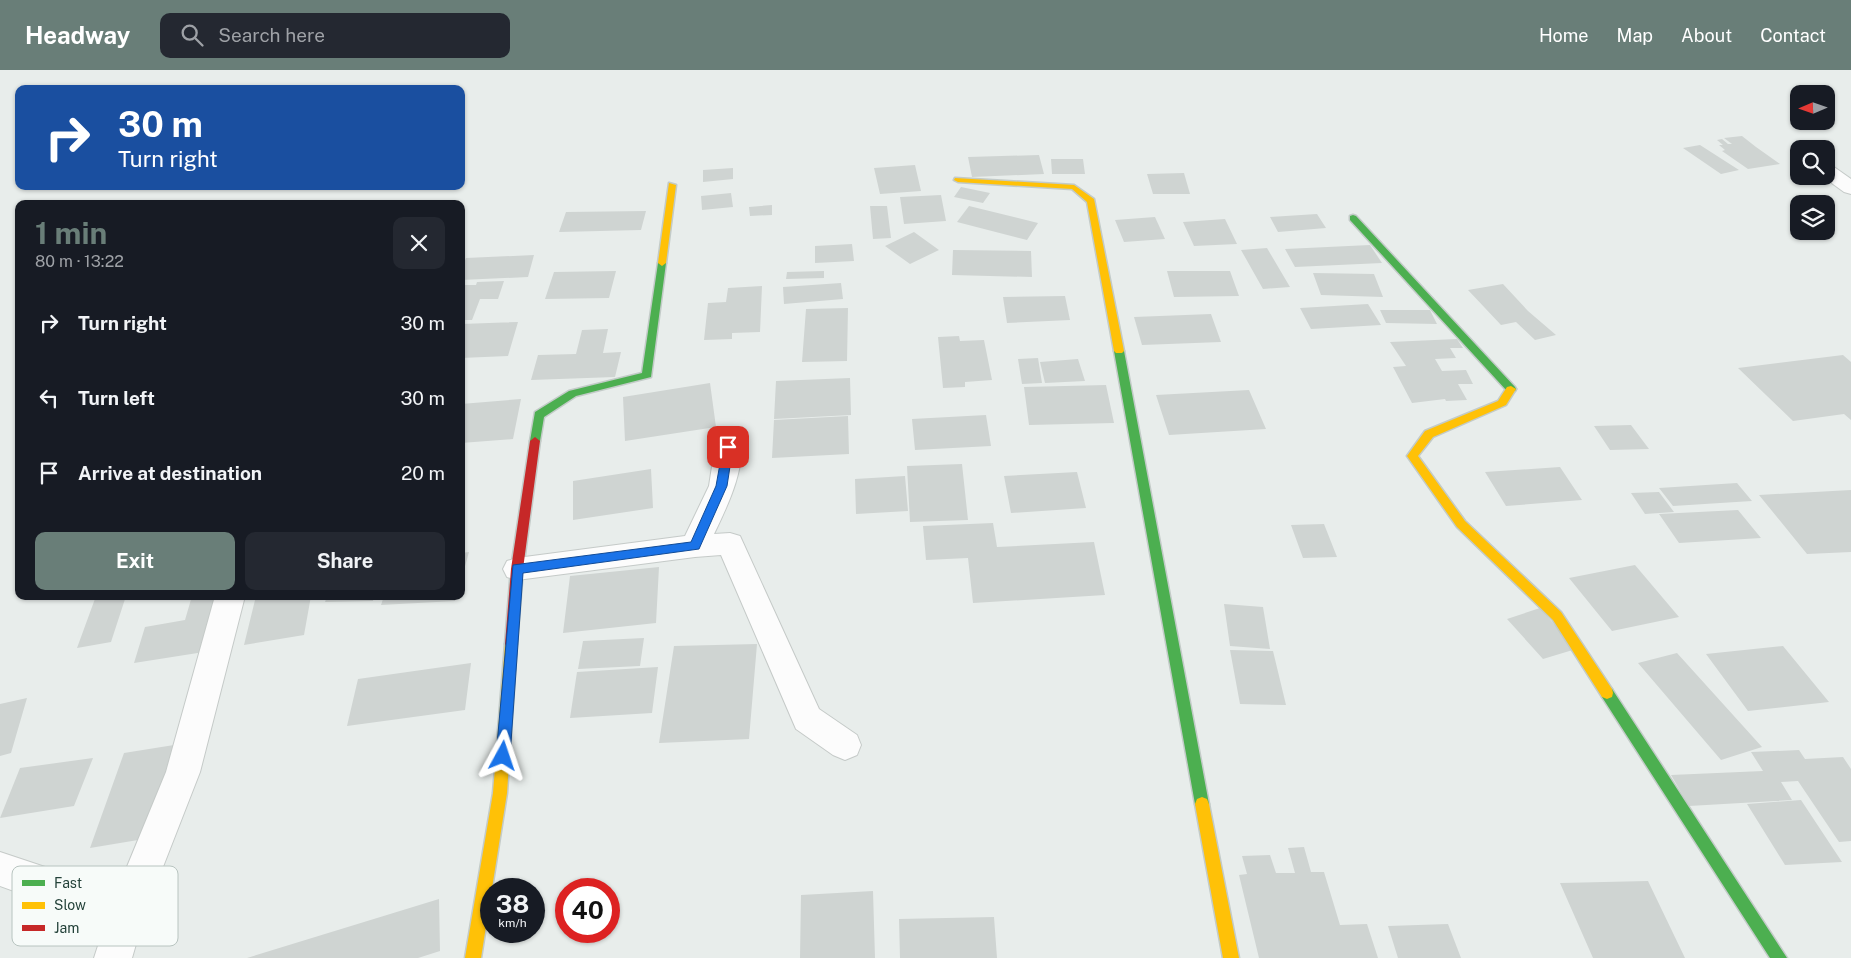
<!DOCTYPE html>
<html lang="en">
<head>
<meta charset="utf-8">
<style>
	body { margin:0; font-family:"Public Sans",sans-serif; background:#242831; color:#f1f3f6; height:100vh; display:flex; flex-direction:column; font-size:19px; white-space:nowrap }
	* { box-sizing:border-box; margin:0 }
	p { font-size:16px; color:#9ea1a6 }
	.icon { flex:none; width:28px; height:28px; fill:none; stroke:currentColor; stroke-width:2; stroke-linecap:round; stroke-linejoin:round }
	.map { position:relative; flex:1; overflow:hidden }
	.panel { position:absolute; left:15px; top:130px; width:450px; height:400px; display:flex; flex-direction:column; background:#171b24; border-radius:10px; box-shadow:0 1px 4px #0004 }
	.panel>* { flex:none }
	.hud { position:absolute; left:15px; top:15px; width:450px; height:105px; border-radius:10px; box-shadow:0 1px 4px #0004; background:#1a4fa0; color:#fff; overflow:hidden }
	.needle { width:32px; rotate:268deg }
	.controls { position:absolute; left:1790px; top:15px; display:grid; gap:10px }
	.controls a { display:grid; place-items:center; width:45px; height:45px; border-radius:10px; background:#171b24; box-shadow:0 1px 4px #0004; font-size:25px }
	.speed { position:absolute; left:480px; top:808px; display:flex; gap:10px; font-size:25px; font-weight:700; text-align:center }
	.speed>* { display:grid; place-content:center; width:65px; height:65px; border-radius:50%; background:#171b24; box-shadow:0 1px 4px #0004; line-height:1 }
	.speed small { font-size:12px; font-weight:400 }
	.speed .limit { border:8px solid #d22; background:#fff; color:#111 }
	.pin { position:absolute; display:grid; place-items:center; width:42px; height:42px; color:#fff; margin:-21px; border-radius:10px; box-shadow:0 2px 8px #0006 }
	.me { position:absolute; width:55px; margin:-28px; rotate:5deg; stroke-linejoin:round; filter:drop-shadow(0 0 4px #0008) }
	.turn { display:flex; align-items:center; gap:18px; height:105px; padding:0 20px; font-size:22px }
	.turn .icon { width:65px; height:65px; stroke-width:2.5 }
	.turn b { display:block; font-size:35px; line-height:42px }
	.round { display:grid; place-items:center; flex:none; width:52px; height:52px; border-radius:10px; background:#242831 }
	.summary { display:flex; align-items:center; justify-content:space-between; height:85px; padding:0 20px }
	h1 { font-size:30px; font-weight:700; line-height:38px; color:#697e78 }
	.action { display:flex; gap:10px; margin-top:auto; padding:10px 20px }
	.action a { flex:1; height:58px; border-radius:10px; background:#697e78; color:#fff; font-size:20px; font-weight:700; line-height:58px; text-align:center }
	.action a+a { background:#242831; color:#f1f3f6 }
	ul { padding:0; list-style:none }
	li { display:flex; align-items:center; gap:15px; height:75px; padding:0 20px }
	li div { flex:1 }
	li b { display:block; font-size:19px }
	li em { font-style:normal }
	header { display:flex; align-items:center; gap:30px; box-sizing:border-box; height:70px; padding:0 25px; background:#697e78; color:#fff }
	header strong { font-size:24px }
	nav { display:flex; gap:28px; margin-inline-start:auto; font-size:18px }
	.search { width:350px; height:45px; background:#242831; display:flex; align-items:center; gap:12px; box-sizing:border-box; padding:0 18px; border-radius:10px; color:#9ea1a6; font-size:19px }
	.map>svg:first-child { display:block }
	.building { fill:#cfd4d2 }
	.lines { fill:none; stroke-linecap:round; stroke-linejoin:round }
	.street-casing { stroke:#c5cac8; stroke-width:2 }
	.fast-casing { stroke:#c3cbc8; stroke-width:3 }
	.slow-casing { stroke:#c3cbc8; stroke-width:3 }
	.jam-casing { stroke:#c3cbc8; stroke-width:3 }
	.street { fill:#fcfcfc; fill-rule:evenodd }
	.fast { fill:#4caf50; fill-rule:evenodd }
	.slow { fill:#ffc107; fill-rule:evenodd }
	.jam { fill:#c62828; fill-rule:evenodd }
	.route { fill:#1a73e8; stroke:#114b97 }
	.key { fill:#f7fbf9; stroke:#b8c4c0; stroke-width:1 }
	.key-label { font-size:14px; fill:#24423a }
</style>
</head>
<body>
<header>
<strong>Headway</strong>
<div class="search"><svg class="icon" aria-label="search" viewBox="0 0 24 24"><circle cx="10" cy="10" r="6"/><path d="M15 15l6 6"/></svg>Search here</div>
<nav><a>Home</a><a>Map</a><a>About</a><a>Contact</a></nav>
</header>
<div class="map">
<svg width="1851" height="888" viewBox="0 0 1851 888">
	<rect width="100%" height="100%" fill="#e8edeb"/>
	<path class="building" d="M1742,66L1756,77L1780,94L1748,99L1722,81L1725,80L1719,75H1723L1717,70L1722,69L1728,74H1732L1724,68Z
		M1700,75L1739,100L1721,104L1683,78Z
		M1039,85L1044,104L972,107L968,87Z
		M1051,89H1083L1085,104H1052Z
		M915,95L921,121L880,124L874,98Z
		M733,98V109L703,112V100Z
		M1184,103L1190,124H1153L1147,104Z
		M961,117L990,123L983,133L954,127Z
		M731,123L733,137L702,140L701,126Z
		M941,125L946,151L904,154L900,127Z
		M772,135V145L750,146L749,137Z
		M870,136H887L891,168L873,169Z
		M969,136L1038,153L1027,170L957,152Z
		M646,141L641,160L559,162L566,142Z
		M1317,144L1326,158L1278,162L1270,147Z
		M1155,147L1165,169L1124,172L1115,150Z
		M1225,149L1237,174L1194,176L1183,152Z
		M914,162L939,180L910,194L885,176Z
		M852,174L854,191L815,193V176Z
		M1370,175L1382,193L1295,197L1285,179Z
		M1267,178L1290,217L1263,219L1241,180Z
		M953,180L1031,181L1032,207L952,205Z
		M534,185L528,207L461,210V200L466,188Z
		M616,201L609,228L545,229L554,202Z
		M824,201V208L786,209L787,202Z
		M1167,201H1230L1239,226L1174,227Z
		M1313,203L1374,204L1383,227L1321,225Z
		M504,211L498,229H480L472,250H461V215H476L477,212Z
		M841,213L843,229L784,234L783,217Z
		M1503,214L1528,241L1556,265L1535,270L1516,252L1501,255L1468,220Z
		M762,216L760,262L732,263V269L704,270L708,233L726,232L728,218Z
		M1065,226L1070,250L1007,253L1003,227Z
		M1368,234L1381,255L1311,259L1300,238Z
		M848,238L847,291L802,292L806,239Z
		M1380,240H1430L1437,254L1386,253Z
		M1211,244L1221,272L1142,275L1134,247Z
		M518,252L508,286L461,288V254Z
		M608,259L603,283L621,282L615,307L531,310L538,285L576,284L582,260Z
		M959,266L960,271L984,270L992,310L965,312V317L943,318L938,267Z
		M1457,269L1463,278H1450L1456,288L1435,289L1442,301L1466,300L1473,314H1458L1467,330L1446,331L1445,329L1412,333L1393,297L1406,296L1390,272Z
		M1843,285L1851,292V350L1844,344L1793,351L1738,298Z
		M1038,288L1042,313L1022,314L1018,289Z
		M1078,289L1085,311L1045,313L1040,292Z
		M850,308L851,345L774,349L776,311Z
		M710,313L716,357L625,371L623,327Z
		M1106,315L1114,353L1029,355L1024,317Z
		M1249,320L1266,359L1169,365L1156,325Z
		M521,329L513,369L461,373V334Z
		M986,345L991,376L915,380L912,349Z
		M848,346L849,384L772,388L774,350Z
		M1631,355L1649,379L1610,380L1594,356Z
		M962,394L968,450L910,452L907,396Z
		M1560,397L1582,430L1506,436L1485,402Z
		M651,399L653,438L573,450V411Z
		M1077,402L1086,438L1011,443L1004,406Z
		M905,406L908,441L856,444L855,409Z
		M1737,413L1752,431L1673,436L1659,418Z
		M1851,420V482L1807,484L1759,425Z
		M1659,422L1674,442L1645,444L1631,423Z
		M1738,440L1761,468L1679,473L1659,444Z
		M993,453L997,477L1094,472L1105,525L973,533L968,488L926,490L923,456Z
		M1324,454L1337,487L1303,488L1291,455Z
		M469,482L462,507H461V483Z
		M1635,495L1679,547L1612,561L1569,508Z
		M659,497L656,553L563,563L570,506Z
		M96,526H126L111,572L77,578Z
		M192,526H219L204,582L134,593L145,557L185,550Z
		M256,526H311L304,565L244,575Z
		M327,526H374L373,531L325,532Z
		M384,526H456L455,531L381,535Z
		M1224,534L1263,537L1270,579L1230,576Z
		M1540,538L1576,579L1543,589L1507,549Z
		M644,568L640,596L578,599L583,571Z
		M757,574L749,669L659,673L674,576Z
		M1783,576L1829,632L1748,641L1706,584Z
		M1230,580L1273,581L1286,635L1240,634Z
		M1677,583L1762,677L1721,690L1638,593Z
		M471,593L465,640L347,656L358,609Z
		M658,597L652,643L570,648L577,602Z
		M27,628L11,683L0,686V634Z
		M174,675L144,769L90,778L124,683Z
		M1799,680L1805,689L1843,687L1851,699V771L1839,772L1798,711L1781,712L1792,730L1689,736L1671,705L1763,701L1751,682Z
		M93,688L74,736L0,748L20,698Z
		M1801,730L1842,792L1785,795L1747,734Z
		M1304,777L1311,802H1324L1340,855L1367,854L1378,888H1259L1239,805L1247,804L1242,786L1270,785L1276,803H1295L1288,778Z
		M1648,811L1685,888H1593L1560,813Z
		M873,821L875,888H800L801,825Z
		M439,829L440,881L418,888H247Z
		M994,847L997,888H900L899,849Z
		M1448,854L1461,888H1398L1388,856Z"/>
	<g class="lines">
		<g class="street-casing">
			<path id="street" d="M1826,95L1834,97L1851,109V124L1844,122L1822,106H1826Z
				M728,368L737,370C750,392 724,443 714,464L730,463L740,466L819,639L857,665L861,675L857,685L845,690L833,685L796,659L721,485L695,487L517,510L507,507L503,499L507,491L517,488L685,466L709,416L715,377L719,370Z
				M215,526H245L200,702L145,843L132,888H94L105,854L0,816V782L117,821L166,702Z"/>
		</g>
		<g class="fast-casing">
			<path id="fast" d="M1353,145L1356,146L1515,317L1516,319L1515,321H1507L1350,150V146Z
				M662,190L666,193L651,307L576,326L544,347L540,371L535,375L531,374L530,371L535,342L569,321L642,303L658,193Z
				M1119,278L1124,281L1209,734L1207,739L1202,741L1197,739L1195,734L1114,281Z
				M1607,617L1612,619L1787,888H1770L1602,627L1601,623L1602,619Z"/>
		</g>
		<g class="slow-casing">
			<path id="slow" d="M955,108L1074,115L1094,129L1124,281L1122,283H1116L1114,281L1087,132L1072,119L958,112L954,110Z
				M669,113L676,115L666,193L662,196L658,193Z
				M1511,316L1516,319L1506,335L1433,367L1418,386L1465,451L1561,542L1612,619L1613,623L1612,627L1607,629L1602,627L1553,550L1457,457L1407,386L1425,361L1498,331L1507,317Z
				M511,569L515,570L517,574L507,723L481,888H465L493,723L505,574L507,570Z
				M1202,727L1207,729L1209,734L1239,888H1223L1195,734L1197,729Z"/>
		</g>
		<g class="jam-casing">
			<path id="jam" d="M535,367L540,371L523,499L517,574L515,578L511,579L507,578L505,574L511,499L530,371Z"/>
		</g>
		<use href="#street" class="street"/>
		<use href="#fast" class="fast"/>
		<use href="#slow" class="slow"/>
		<use href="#jam" class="jam"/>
	</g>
	<path class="route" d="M728,373L733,377L727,416L699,479L523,503L510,686L508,690L503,692L498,690L496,686L513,495L691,472L716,416L723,377Z"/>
	<rect x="12" y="796" width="166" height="80" rx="8" class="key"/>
	<rect x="22" y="810" width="23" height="6" fill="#4caf50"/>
	<rect x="22" y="832" width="23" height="7" fill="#ffc107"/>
	<rect x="22" y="855" width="23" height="6" fill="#c62828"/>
	<g class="key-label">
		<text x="54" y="818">Fast</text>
		<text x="54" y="840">Slow</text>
		<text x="54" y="863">Jam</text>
	</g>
</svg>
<div class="controls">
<a><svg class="needle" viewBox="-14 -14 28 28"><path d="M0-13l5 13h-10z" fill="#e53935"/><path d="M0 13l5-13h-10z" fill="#9ea1a6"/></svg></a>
<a><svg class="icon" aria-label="search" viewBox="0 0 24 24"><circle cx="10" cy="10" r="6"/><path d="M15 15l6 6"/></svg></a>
<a><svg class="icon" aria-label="layers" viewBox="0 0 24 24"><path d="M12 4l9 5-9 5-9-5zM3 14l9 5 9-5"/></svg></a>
</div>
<div class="speed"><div>38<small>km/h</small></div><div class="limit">40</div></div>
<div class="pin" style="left:728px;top:377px;background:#d93025"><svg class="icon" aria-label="arrive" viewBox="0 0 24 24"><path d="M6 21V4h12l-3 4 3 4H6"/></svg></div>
<svg class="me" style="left:503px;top:686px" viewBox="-20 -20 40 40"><path d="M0-17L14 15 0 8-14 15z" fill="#1a73e8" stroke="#fff" stroke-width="4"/></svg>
<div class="hud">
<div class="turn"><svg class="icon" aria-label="right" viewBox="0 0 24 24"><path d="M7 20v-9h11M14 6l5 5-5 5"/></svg><div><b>30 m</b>Turn right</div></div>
</div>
<section class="panel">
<div class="summary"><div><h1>1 min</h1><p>80 m · 13:22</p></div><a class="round"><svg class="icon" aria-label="close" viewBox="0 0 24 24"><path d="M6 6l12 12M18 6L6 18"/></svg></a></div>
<ul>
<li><svg class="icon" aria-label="right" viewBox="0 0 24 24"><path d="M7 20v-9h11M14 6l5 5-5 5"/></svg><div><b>Turn right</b></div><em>30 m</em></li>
<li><svg class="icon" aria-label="left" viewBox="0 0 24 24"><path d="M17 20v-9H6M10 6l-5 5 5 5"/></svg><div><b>Turn left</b></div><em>30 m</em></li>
<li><svg class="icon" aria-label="arrive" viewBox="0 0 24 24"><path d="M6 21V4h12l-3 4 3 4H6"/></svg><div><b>Arrive at destination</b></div><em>20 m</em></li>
</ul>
<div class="action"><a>Exit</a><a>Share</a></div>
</section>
</div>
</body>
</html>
